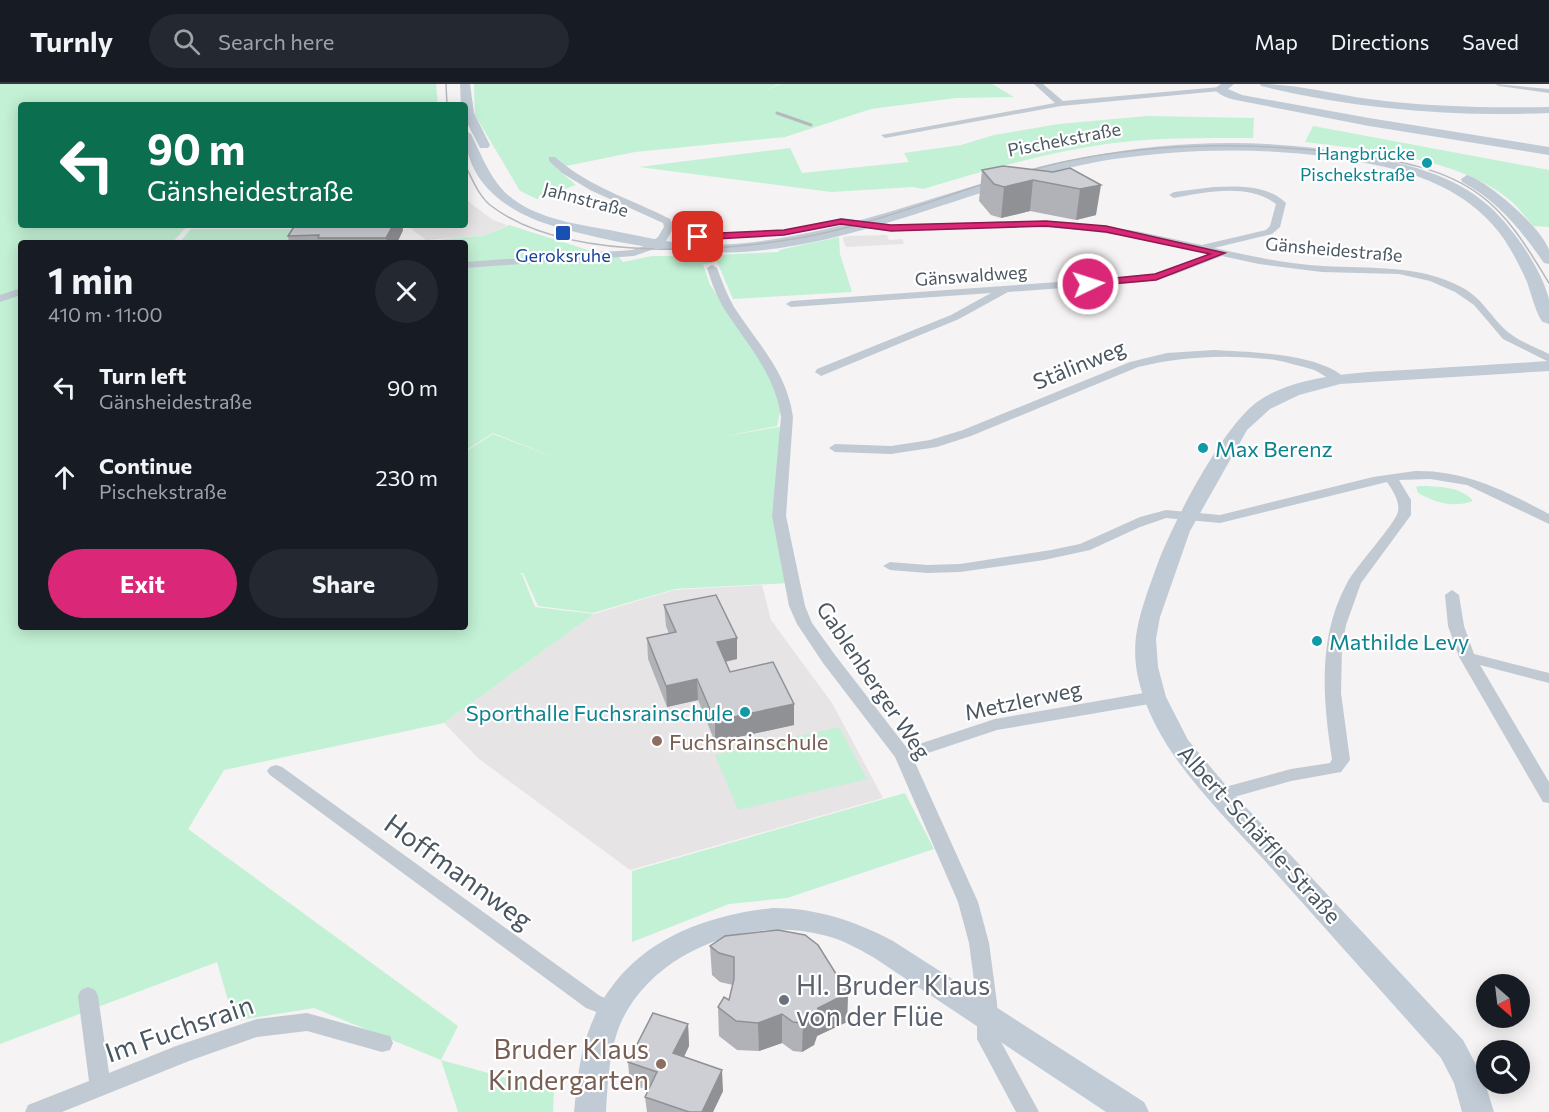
<!DOCTYPE html>
<html lang="en">
<head>
<meta charset="utf-8">
<style>
	body { margin:0; font-family:Commissioner,sans-serif; background:#242831; color:#f1f3f6; height:100vh; display:flex; flex-direction:column; font-size:22px; white-space:nowrap }
	* { box-sizing:border-box; margin:0 }
	p { font-size:20px; color:#9ea1a6 }
	.icon { flex:none; width:33px; height:33px; fill:none; stroke:currentColor; stroke-width:2; stroke-linecap:round; stroke-linejoin:round }
	.map { position:relative; flex:1; overflow:hidden }
	.drawer { position:absolute; left:18px; top:156px; width:450px; height:390px; display:flex; flex-direction:column; background:#171b24; border-radius:6px; box-shadow:0 3px 15px #0003 }
	.drawer>* { flex:none }
	.guide { position:absolute; left:18px; top:18px; width:450px; height:126px; border-radius:6px; box-shadow:0 3px 15px #0003; background:#0b6e4f; color:#fff; overflow:hidden }
	.needle { width:39px; rotate:152deg }
	.fabs { position:absolute; left:1476px; top:890px; display:grid; gap:12px }
	.fabs a { display:grid; place-items:center; width:54px; height:54px; border-radius:50%; background:#171b24; box-shadow:0 3px 15px #0003; font-size:30px }
	.pin { position:absolute; display:grid; place-items:center; width:51px; height:51px; color:#fff; margin:-26px; border-radius:12px; box-shadow:0 3px 9px #0006 }
	.me { position:absolute; width:66px; margin:-33px; rotate:86deg; stroke-linejoin:round; filter:drop-shadow(0 0 4px #0008) }
	.turn { display:flex; align-items:center; gap:21px; height:126px; padding:0 30px; font-size:27px }
	.turn .icon { width:78px; height:78px; stroke-width:2.5 }
	.turn b { display:block; font-size:42px; line-height:51px }
	.round { display:grid; place-items:center; flex:none; width:63px; height:63px; border-radius:32px; background:#242831 }
	.headline { display:flex; align-items:center; justify-content:space-between; height:102px; padding:0 30px }
	h1 { font-size:36px; font-weight:700; line-height:45px }
	.action { display:flex; gap:12px; margin-top:auto; padding:12px 30px }
	.action a { flex:1; height:69px; border-radius:36px; background:#db2777; color:#fff; font-size:24px; font-weight:700; line-height:69px; text-align:center }
	.action a+a { background:#242831; color:#f1f3f6 }
	ul { padding:0; list-style:none }
	li { display:flex; align-items:center; gap:18px; height:90px; padding:0 30px }
	li div { flex:1 }
	li b { display:block; font-size:22px }
	li em { font-style:normal }
	header { display:flex; align-items:center; gap:36px; box-sizing:border-box; height:84px; padding:0 30px; background:#171b24; border-bottom:2px solid #363941 }
	header strong { font-size:28px }
	nav { display:flex; gap:33px; margin-inline-start:auto; font-size:21px }
	.search { width:420px; height:54px; background:#242831; display:flex; align-items:center; gap:15px; box-sizing:border-box; padding:0 21px; border-radius:33px; color:#9ea1a6; font-size:22px }
	.map>svg:first-child { display:block }
	.education { fill:#e6e4e5 }
	.green { fill:#c3f1d5 }
	.lines { fill:none; stroke-linecap:round; stroke-linejoin:round }
	.street { fill:#c1cad2; fill-rule:evenodd }
	.secondary { fill:#c1cbd6; fill-rule:evenodd }
	.tram { stroke:#b5b8bd; stroke-width:1.5 }
	.rail { stroke:#b5b8bd; stroke-width:3 }
	.wall { fill:#b0b2b7 }
	.shaded-wall { fill:#909195 }
	.building { fill:#cdcfd5; stroke:#909195; stroke-width:1.5 }
	.route { fill:#db2777; stroke:#8e194d; stroke-width:1.5 }
	.culture-dot { fill:#0f9aa8; stroke:#fff; stroke-width:2 }
	.transit-dot { fill:#1a4fb4; stroke:#fff; stroke-width:2 }
	.education-dot { fill:#8d6e63; stroke:#fff; stroke-width:2 }
	.worship-dot { fill:#6b7280; stroke:#fff; stroke-width:2 }
	.labels { text-anchor:middle; dominant-baseline:central; stroke-width:4.5; stroke-linejoin:round; paint-order:stroke }
	.far-street-label { font-size:18px; fill:#4a5661; stroke:#fff }
	.far-culture-label { font-size:18px; fill:#0d838f; stroke:#fff; text-anchor:end }
	.far-transit-label { font-size:18px; fill:#164399; stroke:#fff }
	.street-label { font-size:22px; fill:#4a5661; stroke:#fff }
	.culture-label { font-size:22px; fill:#0d838f; stroke:#fff; text-anchor:start }
	.education-label { font-size:22px; fill:#785e54; stroke:#fff; text-anchor:start }
	.near-street-label { font-size:27px; fill:#4a5661; stroke:#fff }
	.near-worship-label { font-size:27px; fill:#5b616d; stroke:#fff; text-anchor:start }
	.near-education-label { font-size:27px; fill:#785e54; stroke:#fff; text-anchor:end }
</style>
</head>
<body>
<header>
<strong>Turnly</strong>
<div class="search"><svg class="icon" aria-label="search" viewBox="0 0 24 24"><circle cx="10" cy="10" r="6"/><path d="M15 15l6 6"/></svg>Search here</div>
<nav><a>Map</a><a>Directions</a><a>Saved</a></nav>
</header>
<div class="map">
<svg width="1549" height="1028" viewBox="0 0 1549 1028">
	<rect width="100%" height="100%" fill="#f5f3f3"/>
	<path class="education" d="M465,115L493,136L507,141L486,151L426,156L406,141H465Z
		M887,151L889,156L902,155L904,160L846,163L843,156V153L848,152Z
		M762,501L771,536L832,619L883,714L630,786L479,675L444,639L594,530L674,506Z"/>
	<path class="green" d="M0,0H436L438,21H21V141H188L172,159H21V543H465V368L493,350L566,378L493,349L465,367V159H411L486,151L509,141L591,167H614L623,178L652,172H709L712,179L703,180L710,201L773,292L782,320L777,342L726,352L784,342L772,432L790,499L675,505L593,529L538,522L523,489H519L522,490L535,523L594,530L444,639L224,686L188,745L458,942L441,976L554,1007L553,1028H458L441,976L314,924L234,937L217,878L0,960Z
		M474,0H779L759,9L781,0H992L1014,13L956,14L871,25L785,53L635,68L556,84L576,101L537,115L520,107L475,31Z
		M1147,32L1254,34L1253,54C1204,54 1155,53 1106,60C1044,69 983,87 923,105L913,103L831,108L639,83L790,64L802,89L909,78L904,69L961,61L994,51L1059,40Z
		M1313,42L1549,86V143L1533,142C1526,134 1519,124 1511,117C1461,74 1369,66 1305,58Z
		M191,145H308L300,159H179Z
		M839,153L840,170L852,208L733,215L714,171L779,168V166Z
		M1420,402C1436,402 1463,403 1473,417C1454,424 1436,419 1418,409L1416,403Z
		M839,643L867,695L738,726L715,671Z
		M905,709L934,765L787,814L729,820L632,858V787Z"/>
	<g class="lines">
		<path class="street" d="M1034,0H1043L1063,17L1220,3L1224,5L1220,7L1061,22L885,54L881,51L1055,19Z
			M1495,0L1549,5V9L1499,2Z
			M549,73H555C589,103 631,115 670,135L674,143L666,157L654,165L634,172L465,184V178L632,166L647,161L658,153L664,143L663,139L590,106L562,89L549,77Z
			M1214,103C1238,102 1268,101 1286,119L1280,143L1272,150L1214,164C1250,172 1286,180 1323,182C1371,185 1419,180 1463,204C1485,216 1493,238 1512,251C1523,259 1537,264 1549,270V278L1503,255L1474,221L1455,208L1430,197L1399,190L1322,188L1259,180L1222,172L1173,191L1143,198L1008,208L959,235L821,292L815,288L817,285L951,231L991,209L791,223L786,220L791,217L1143,192L1166,187L1210,169C1147,155 1085,143 1020,143C959,143 898,153 838,139V135L841,134L891,141L1020,137L1071,138L1136,147L1202,161L1266,146L1270,142L1276,120C1249,99 1205,108 1174,114L1169,111L1174,108Z
			M712,181L717,184C722,197 727,211 734,223C758,260 787,288 793,333L786,432L805,522L812,539L835,571L907,664L995,635L1155,607L1161,609L1163,613L1161,617L1155,619L997,646L913,674L978,818L989,859L997,919L999,954L1039,1028H1016L977,955V919L969,859L958,818L895,673L823,579L797,540L789,522L772,432L781,333C775,288 746,260 723,223C716,211 711,197 707,184Z
			M21,204V211L0,218V211Z
			M1214,266C1249,268 1320,269 1346,295L1344,298C1332,300 1322,288 1311,285C1299,282 1287,278 1275,276C1230,270 1182,272 1138,283L971,352L937,363L891,370L835,368L829,364L835,360L891,362L930,356L963,346L1130,278L1167,269Z
			M1415,387C1465,386 1506,407 1549,430V440L1467,401L1430,395L1399,396L1411,416V431L1361,499L1346,541L1342,563L1341,609L1350,676L1341,688L1291,697L1220,717L1214,716L1211,711L1214,706L1291,685L1330,679L1332,675C1323,616 1317,554 1347,499C1356,482 1395,440 1398,428C1400,417 1393,407 1387,398L1220,439L1166,434L1140,443L1090,466L1044,476L960,488L927,489L890,486L883,482L890,478L927,481L960,480L1051,466L1080,460L1140,433L1166,426L1220,431L1373,393Z
			M1452,506L1459,511L1464,542L1474,570L1549,589V599L1480,581L1549,698V719L1543,718L1459,573L1448,542L1445,511Z
			M276,681L282,683L600,912L619,919L622,925L619,931L612,934L586,924L270,691L267,687L270,683Z
			M88,903L95,906L98,912L109,989L176,962L257,935L307,929L382,950L390,952L393,959L390,966L382,968L307,947L257,953L189,977L62,1028H25L28,1021L89,997L78,912L81,906Z"/>
		<path class="secondary" d="M460,0H470L474,29L490,61L488,64H480L465,35V21H461Z
			M1221,0H1234L1228,5L1242,11L1369,34L1549,63V71L1369,42L1241,17C1231,15 1221,13 1214,5Z
			M1260,0C1296,0 1333,10 1369,15C1429,23 1489,24 1549,23V29C1453,33 1355,25 1261,2Z
			M465,46L471,50C479,66 486,84 497,99C523,135 578,140 619,148C649,154 680,161 710,161C841,158 959,97 1086,73C1174,56 1266,54 1355,70C1402,79 1453,89 1490,123C1513,144 1541,184 1549,215C1549,223 1549,232 1549,240C1547,239 1545,239 1543,238C1537,233 1530,206 1527,198C1518,178 1507,156 1492,140C1464,109 1425,92 1385,83C1297,63 1203,62 1114,75C992,94 879,155 755,167C690,173 623,161 560,144C512,131 465,102 465,46Z
			M1467,91C1488,97 1543,145 1549,166C1549,170 1549,176 1549,180L1544,179C1521,146 1498,117 1462,98L1461,95Z
			M1549,277V287L1340,300L1299,311L1270,325L1247,346L1190,447L1160,533L1156,555L1158,583L1166,613L1188,656L1229,705L1463,956L1484,996L1494,1028H1462L1454,999L1441,974C1383,909 1324,843 1265,777C1226,734 1181,691 1155,640C1122,572 1135,542 1159,476C1175,435 1222,344 1257,318C1299,288 1372,288 1422,285C1465,282 1507,280 1549,277Z
			M773,824C817,824 855,837 893,857L1144,1018L1149,1028H1106L873,873C857,864 841,855 823,851C750,832 658,865 623,934C609,963 608,997 606,1028H574C576,1008 578,988 582,969C605,873 682,834 773,824Z"/>
		<path class="tram" d="M446,0L447,21
			M465,81C472,94 478,111 490,121C567,181 733,169 824,149C905,131 981,96 1063,78C1158,58 1255,58 1351,70C1395,76 1444,84 1480,111C1510,133 1530,168 1549,199"/>
		<path class="rail" d="M777,29L811,41"/>
	</g>
	<path class="wall" d="M1070,84L1096,131L1076,136L1030,127L1001,134L991,131L979,117L982,86L1053,88Z
		M295,141H402L403,146L397,159H289L288,152Z
		M664,521L737,575L726,578L730,588L794,620V641L715,658L698,616L667,623L648,575L647,554L669,550L666,542Z
		M710,862L848,909L847,938L817,952L814,961L802,968L793,967L782,959L759,967L737,966L719,952L718,923L729,916L733,901L720,898L712,891Z
		M688,940L689,962L684,973L723,1007L713,1028H647L645,1013L648,1006L630,1000L628,978Z"/>
	<path class="shaded-wall" d="M1033,96L1030,127L1001,134L1004,103Z
		M1101,101L1096,131L1076,136L1080,105Z
		M393,141H402L403,146L397,159H387L386,154Z
		M737,554V575L717,579V558Z
		M697,595L698,616L667,623L666,602Z
		M794,620V641L715,658V637Z
		M848,909L847,938L817,952L814,961L802,968L803,939L818,924Z
		M782,930V959L759,967L758,939Z
		M688,940L689,962L675,991L673,969Z
		M722,986L723,1007L713,1028H702Z"/>
	<path class="building" d="M1003,82L1053,88L1070,84L1101,101L1080,105L1033,96L1004,103L994,100L982,86Z
		M295,141H393L386,154H318L319,151L288,152Z
		M716,511L737,554L717,558L730,588L773,578L794,620L715,637L697,595L666,602L647,554L676,548L664,521Z
		M778,846L805,851L818,861L848,909L818,924L815,932L803,939L793,938L782,930L758,939L736,937L718,923L724,913L729,916L734,895V873L719,869L710,862L725,852Z
		M653,929L688,940L673,969L722,986L702,1028H689L645,1013L657,988L628,978Z"/>
	<path class="route" d="M841,135L891,141L1046,137L1106,142L1225,169L1156,196L1088,202H1085V197L1155,190L1210,170L1106,148L1046,142L891,147L841,140L784,151L698,156L694,153L698,150L784,146Z"/>
	<g class="culture-dot">
		<circle cx="1427" cy="79" r="6"/>
		<circle cx="1203" cy="364" r="6"/>
		<circle cx="1317" cy="557" r="6"/>
		<circle cx="745" cy="628" r="6"/>
	</g>
	<rect class="transit-dot" x="555" y="141" width="16" height="16" rx="3"/>
	<g class="education-dot">
		<circle cx="657" cy="657" r="6"/>
		<circle cx="661" cy="980" r="6"/>
	</g>
	<circle class="worship-dot" cx="784" cy="916" r="6"/>
	<g class="labels">
		<g class="far-street-label">
			<text transform="translate(1064 55) rotate(-11)">Pischekstraße</text>
			<text transform="translate(586 115) rotate(15)">Jahnstraße</text>
			<text transform="translate(1334 165) rotate(5)">Gänsheidestraße</text>
			<text transform="translate(971 191) rotate(-4)">Gänswaldweg</text>
		</g>
		<g class="far-culture-label">
			<text x="1415" y="69">Hangbrücke<tspan x="1415" dy="21">Pischekstraße</tspan></text>
		</g>
		<g class="far-transit-label">
			<text x="563" y="171">Geroksruhe</text>
		</g>
		<g class="street-label">
			<text transform="translate(1079 280) rotate(-22)">Stälinweg</text>
			<text transform="translate(874 596) rotate(56)">Gablenberger Weg</text>
			<text transform="translate(1023 616) rotate(-12)">Metzlerweg</text>
			<text transform="translate(1260 750) rotate(48)">Albert-Schäffle-Straße</text>
		</g>
		<g class="culture-label">
			<text x="1215" y="364">Max Berenz</text>
			<text x="1329" y="557">Mathilde Levy</text>
			<text x="733" y="628" text-anchor="end">Sporthalle Fuchsrainschule</text>
		</g>
		<g class="education-label">
			<text x="669" y="657">Fuchsrainschule</text>
		</g>
		<g class="near-street-label">
			<text transform="translate(459 787) rotate(36)">Hoffmannweg</text>
			<text transform="translate(179 944) rotate(-19)">Im Fuchsrain</text>
		</g>
		<g class="near-worship-label">
			<text x="796" y="900">Hl. Bruder Klaus<tspan x="796" dy="31">von der Flüe</tspan></text>
		</g>
		<g class="near-education-label">
			<text x="649" y="964">Bruder Klaus<tspan x="649" dy="31">Kindergarten</tspan></text>
		</g>
	</g>
</svg>
<div class="fabs">
<a><svg class="needle" viewBox="-14 -14 28 28"><path d="M0-13l5 13h-10z" fill="#e53935"/><path d="M0 13l5-13h-10z" fill="#9ea1a6"/></svg></a>
<a><svg class="icon" aria-label="search" viewBox="0 0 24 24"><circle cx="10" cy="10" r="6"/><path d="M15 15l6 6"/></svg></a>
</div>
<div class="pin" style="left:698px;top:153px;background:#d93025"><svg class="icon" aria-label="arrive" viewBox="0 0 24 24"><path d="M6 21V4h12l-3 4 3 4H6"/></svg></div>
<svg class="me" style="left:1088px;top:200px" viewBox="-20 -20 40 40"><circle r="17" fill="#db2777" stroke="#fff" stroke-width="3"/><path d="M0-11L8 9 0 5-8 9z" fill="#fff"/></svg>
<div class="guide">
<div class="turn"><svg class="icon" aria-label="left" viewBox="0 0 24 24"><path d="M17 20v-9H6M10 6l-5 5 5 5"/></svg><div><b>90 m</b>Gänsheidestraße</div></div>
</div>
<section class="drawer">
<div class="headline"><div><h1>1 min</h1><p>410 m · 11:00</p></div><a class="round"><svg class="icon" aria-label="close" viewBox="0 0 24 24"><path d="M6 6l12 12M18 6L6 18"/></svg></a></div>
<ul>
<li><svg class="icon" aria-label="left" viewBox="0 0 24 24"><path d="M17 20v-9H6M10 6l-5 5 5 5"/></svg><div><b>Turn left</b><p>Gänsheidestraße</p></div><em>90 m</em></li>
<li><svg class="icon" aria-label="ahead" viewBox="0 0 24 24"><path d="M12 20V5M6 11l6-6 6 6"/></svg><div><b>Continue</b><p>Pischekstraße</p></div><em>230 m</em></li>
</ul>
<div class="action"><a>Exit</a><a>Share</a></div>
</section>
</div>
</body>
</html>
